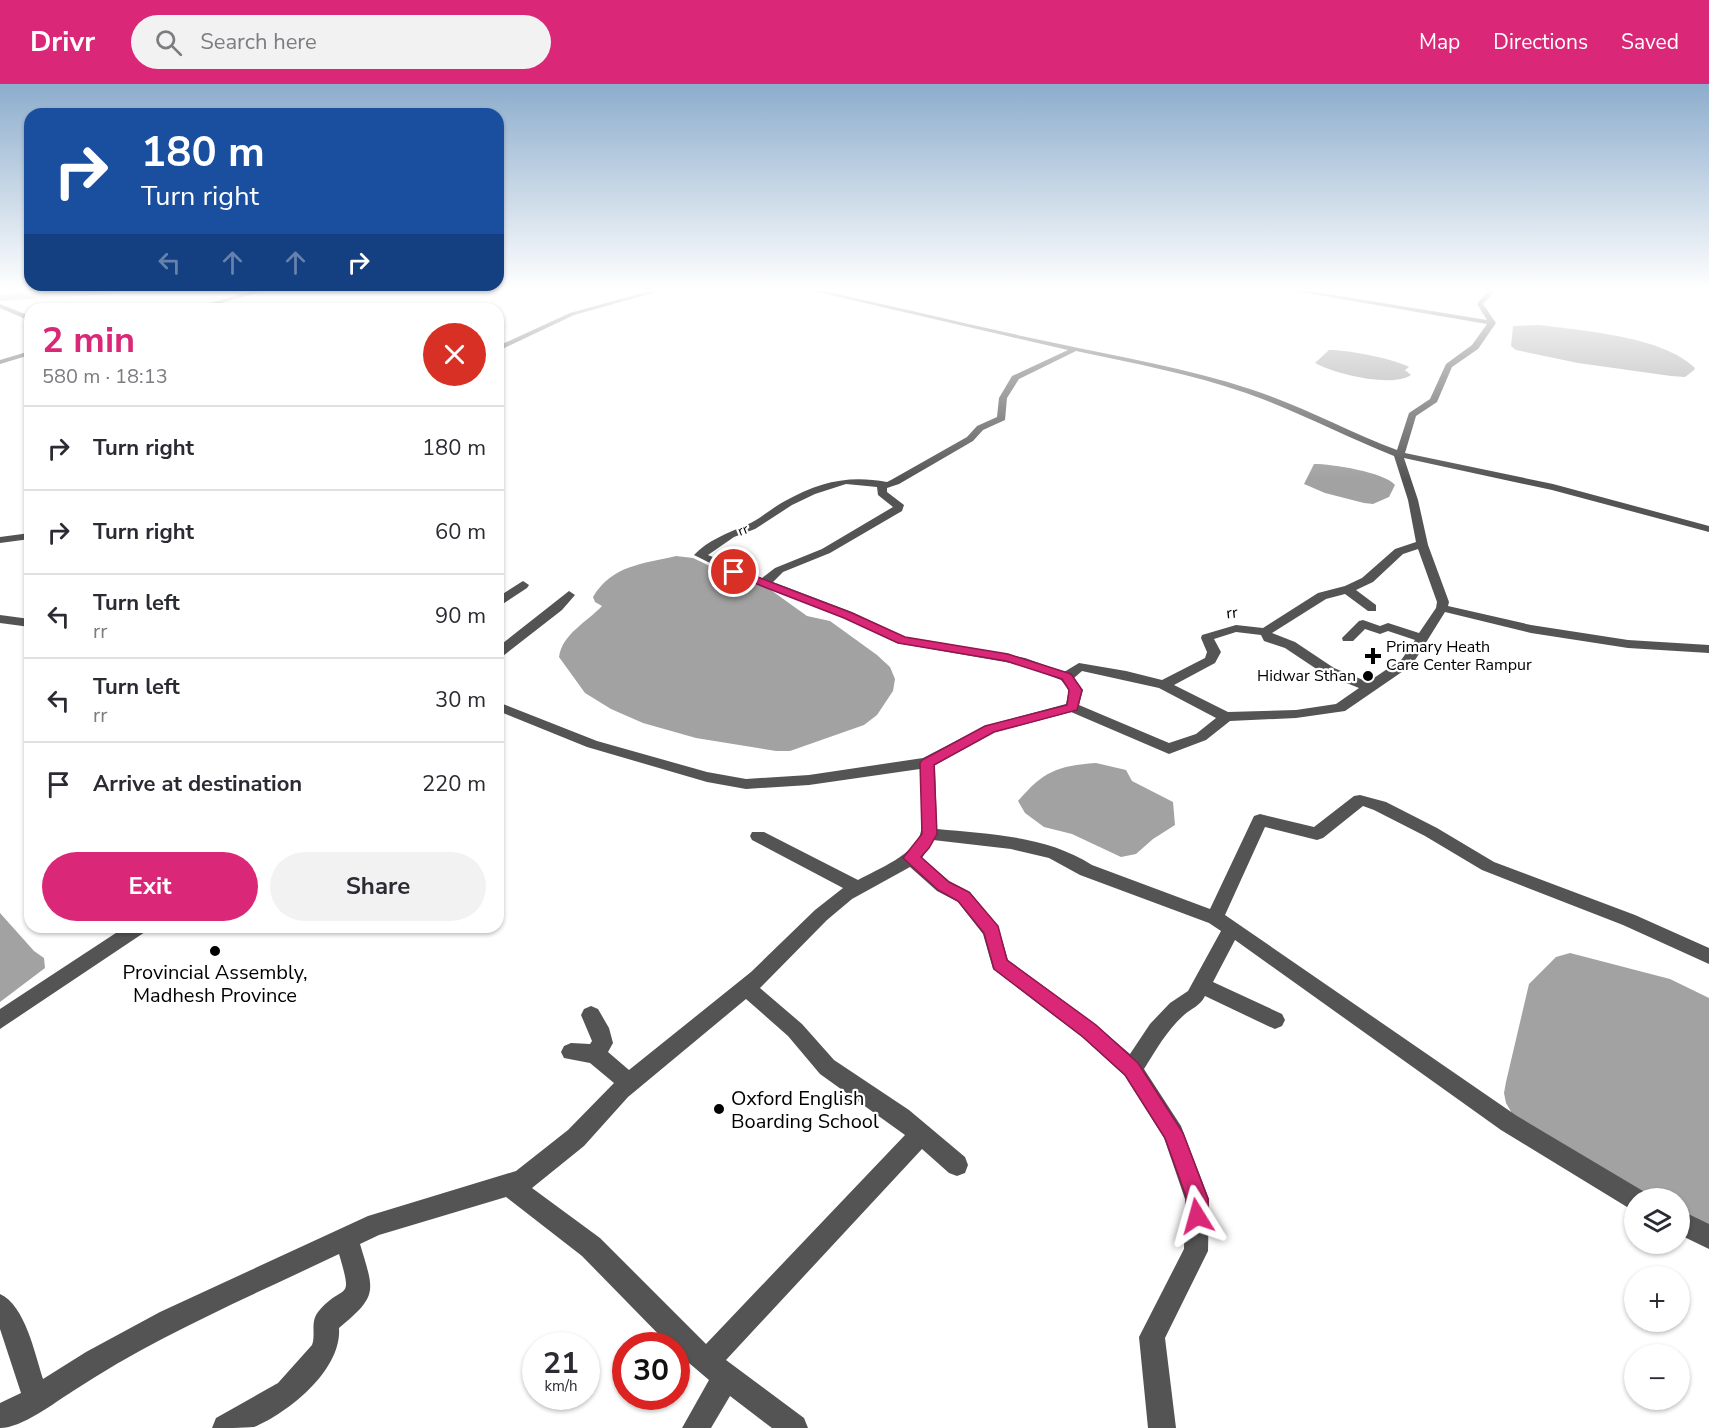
<!DOCTYPE html>
<html lang="en">
<head>
<meta charset="utf-8">
<style>
	body { margin:0; font-family:"Nunito Sans",sans-serif; background:#f2f2f3; color:#2b2b33; height:100vh; display:flex; flex-direction:column; font-size:22px; white-space:nowrap }
	* { box-sizing:border-box; margin:0 }
	p { font-size:20px; color:#7c7c81 }
	.icon { flex:none; width:33px; height:33px; fill:none; stroke:currentColor; stroke-width:2; stroke-linecap:round; stroke-linejoin:round }
	.map { position:relative; flex:1; overflow:hidden }
	.panel { position:absolute; left:24px; top:219px; width:480px; height:630px; display:flex; flex-direction:column; background:#fff; border-radius:18px; box-shadow:0 2px 4px #0004 }
	.panel>* { flex:none }
	.hud { position:absolute; left:24px; top:24px; width:480px; height:183px; border-radius:18px; box-shadow:0 2px 4px #0004; background:#1a4fa0; color:#fff; overflow:hidden }
	.buttons { position:absolute; left:1624px; top:1104px; display:grid; gap:12px }
	.buttons a { display:grid; place-items:center; width:66px; height:66px; border-radius:50%; background:#fff; box-shadow:0 2px 4px #0004; font-size:30px }
	.speed { position:absolute; left:522px; top:1248px; display:flex; gap:12px; font-size:30px; font-weight:700; text-align:center }
	.speed>* { display:grid; place-content:center; width:78px; height:78px; border-radius:50%; background:#fff; box-shadow:0 2px 4px #0004; line-height:1 }
	.speed small { font-size:15px; font-weight:400 }
	.speed .limit { border:9px solid #d22; background:#fff; color:#111 }
	.pin { position:absolute; display:grid; place-items:center; width:51px; height:51px; color:#fff; margin:-26px; border:3px solid #fff; border-radius:50%; box-shadow:0 2px 6px #0007 }
	.me { position:absolute; width:66px; margin:-33px; rotate:352deg; stroke-linejoin:round; filter:drop-shadow(0 0 4px #0008) }
	.turn { display:flex; align-items:center; gap:21px; height:126px; padding:0 18px; font-size:27px }
	.turn .icon { width:78px; height:78px; stroke-width:2.5 }
	.turn b { display:block; font-size:42px; line-height:51px }
	.lanes { display:flex; align-items:center; height:57px; padding:0 18px; background:#0003; justify-content:center; gap:30px; direction:ltr }
	.lanes .off { opacity:.35 }
	.round { display:grid; place-items:center; flex:none; width:63px; height:63px; border-radius:32px; background:#f2f2f3 }
	.headline { display:flex; align-items:center; justify-content:space-between; height:102px; padding:0 18px }
	h1 { font-size:36px; font-weight:700; line-height:45px; color:#db2777 }
	.cta { display:flex; gap:12px; margin-top:auto; padding:12px 18px }
	.cta a { flex:1; height:69px; border-radius:36px; background:#db2777; color:#fff; font-size:24px; font-weight:700; line-height:69px; text-align:center }
	.cta a+a { background:#f2f2f3; color:#2b2b33 }
	ul { padding:0; list-style:none }
	li { display:flex; align-items:center; gap:18px; height:84px; padding:0 18px; border-top:2px solid #e1e1e2 }
	li div { flex:1 }
	li b { display:block; font-size:22px }
	li em { font-style:normal }
	header { display:flex; align-items:center; gap:36px; box-sizing:border-box; height:84px; padding:0 30px; background:#db2777; color:#fff }
	header strong { font-size:28px }
	nav { display:flex; gap:33px; margin-inline-start:auto; font-size:21px }
	.search { width:420px; height:54px; background:#f2f2f3; display:flex; align-items:center; gap:15px; box-sizing:border-box; padding:0 21px; border-radius:33px; color:#7c7c81; font-size:22px }
	.map>svg:first-child { display:block }
	.water { fill:#a2a2a2 }
	.lines { fill:none; stroke-linecap:round; stroke-linejoin:round }
	.river { fill:#a2a2a2; fill-rule:evenodd }
	.minor { fill:#545454; fill-rule:evenodd }
	.route { fill:#db2777; stroke:#8e194d; stroke-width:1.5 }
	.poi-dot { fill:#000; stroke:#fff; stroke-width:2 }
	.labels { text-anchor:middle; dominant-baseline:central; stroke-width:4.5; stroke-linejoin:round; paint-order:stroke }
	.far-street-label { font-size:14px; fill:#000; stroke:#fff }
	.street-label { font-size:16px; fill:#000; stroke:#fff }
	.poi-label { font-size:16px; fill:#000; stroke:#fff; text-anchor:start }
	.near-poi-label { font-size:20px; fill:#000; stroke:#fff }
</style>
</head>
<body>
<header>
<strong>Drivr</strong>
<div class="search"><svg class="icon" aria-label="search" viewBox="0 0 24 24"><circle cx="10" cy="10" r="6"/><path d="M15 15l6 6"/></svg>Search here</div>
<nav><a>Map</a><a>Directions</a><a>Saved</a></nav>
</header>
<div class="map">
<svg width="1709" height="1344" viewBox="0 0 1709 1344">
	<rect width="100%" height="100%" fill="#fff"/>
	<path class="water" d="M1539,241C1584,247 1662,252 1695,284L1694,286L1685,293L1671,292L1578,279L1516,266L1511,262L1513,242Z
		M1329,266C1344,265 1396,275 1409,283L1405,286L1411,291C1392,304 1335,290 1315,279Z
		M1314,380C1332,380 1384,388 1395,401L1389,413L1373,420L1364,419L1325,409L1304,400Z
		M676,472L693,474L742,497L768,504L807,532L830,537L877,571L890,583L895,595L893,607L877,631L864,641L790,667H776L696,654L643,639L611,625L585,609L559,573C562,550 587,538 602,522L595,518L593,513C612,481 643,480 676,472Z
		M1096,679L1126,686L1132,697L1173,718L1175,741L1153,755L1136,770L1121,773L1072,750L1044,743L1025,729L1018,717C1044,687 1057,682 1096,679Z
		M0,829L34,867L44,874L45,884L0,918Z
		M1570,869L1670,895L1709,914V1147L1680,1131V1114H1649L1597,1086L1514,1033L1506,1019L1504,1009L1506,998L1529,900L1556,873Z"/>
	<g class="lines">
		<path class="river" d="M62,207H116L111,210L0,217V211Z"/>
		<path class="minor" d="M253,207H264L199,225H188Z
			M650,207H660L574,231L498,267V262L570,229Z
			M813,207H824C901,224 978,243 1055,259C1121,273 1186,284 1250,305C1300,321 1347,347 1397,366L1409,329L1430,315L1446,280L1472,261L1487,240L1294,207H1309L1487,236L1477,220L1488,207H1495L1483,220L1496,239L1478,265L1452,283L1437,318L1416,332L1405,369L1553,400L1709,442V448L1552,406L1404,374L1418,416L1428,461L1449,518L1448,522L1531,541L1628,556L1709,561V569L1628,564L1531,549L1445,528L1412,581L1345,627L1296,634L1230,637L1206,656L1169,670L1071,628L995,648L935,681L937,745C990,750 1047,752 1092,781L1210,825L1254,732L1260,730L1314,743L1354,712L1360,711L1386,718L1437,744L1494,778L1635,831L1709,864V880L1623,841L1482,786L1425,752L1374,726L1363,722L1323,754L1317,756L1265,743L1225,831L1517,1032L1643,1107L1646,1114H1635V1127L1627,1123L1501,1046L1235,856L1213,898L1282,930L1285,936L1282,942L1275,945L1268,942L1205,912C1200,922 1192,924 1184,931C1167,946 1156,966 1144,985L1181,1042L1209,1115L1208,1167L1165,1254L1176,1344H1148L1139,1253L1184,1165L1185,1115L1164,1054L1125,992L1082,953L993,885L983,850L958,818L937,807L910,783L852,815L827,836L760,904L802,940L834,976L909,1026L965,1073L968,1081L965,1089L957,1092L949,1089L922,1065L726,1276L804,1334L808,1344H772L730,1312L711,1344H682L709,1296L676,1268V1262H670L582,1172L506,1113L379,1151L360,1160C374,1207 379,1211 339,1244C342,1285 290,1328 254,1343C243,1344 224,1344 212,1344L216,1334L278,1299L312,1261C316,1251 310,1238 318,1228C344,1197 354,1221 339,1170C249,1213 156,1252 73,1307C54,1319 22,1344 0,1344V1319L21,1309L0,1245V1210C25,1221 35,1270 43,1295L86,1268L160,1228L368,1132L516,1087L568,1046L614,999L590,979L564,974L561,968L564,962L571,959L590,960L592,957L581,931L584,925L591,922L598,925L609,944L613,959L608,968L629,986L751,888L815,826L843,804L752,756L750,752L752,748H764L858,796C876,786 917,770 921,747C924,728 920,705 920,685L809,701L746,705L707,698L587,663L498,627V618L597,657L707,688L746,695L809,691L923,674L985,642L1066,620L1069,606L1061,596L1022,581L897,559L844,534L730,489L694,471C708,456 728,449 746,441C760,435 772,424 785,417C820,398 848,391 887,398L891,396L967,353L977,342L997,333L999,314L1012,292L1068,266ZM1076,267C1133,279 1191,290 1246,309C1297,327 1344,352 1394,372L1408,416L1416,458L1395,465L1362,494L1345,502L1318,509L1263,544L1236,541L1202,551L1201,554L1207,568L1205,574L1162,596L1126,587L1079,579L1064,588L1025,574L905,553L852,528L773,498L783,488L830,469L902,427L904,421L887,408V404L899,400L973,357L983,346L1005,336L1007,314L1019,295ZM846,400L877,403L878,411L893,423L822,465L775,484L762,494L708,471L734,453L755,445L792,421L815,410ZM1418,465L1437,518L1436,524L1419,549L1388,539L1380,542L1363,536L1359,537L1342,554L1343,557H1353L1365,545L1380,550L1388,547L1415,556L1402,575L1368,598L1334,584L1295,558L1272,549L1326,515L1345,510L1368,527H1376V521L1356,506L1373,498L1403,470ZM1236,548L1261,551L1264,557L1285,564L1324,590L1359,604L1336,620L1296,626L1228,628L1174,601L1215,579L1221,568L1214,555ZM1082,587L1159,604L1216,634L1196,650L1169,659L1079,621L1083,606L1074,594ZM933,756L1011,765L1049,774L1080,791L1209,839L1221,847L1188,907L1170,919L1150,940L1130,970L1096,941L1008,876L998,842L970,808L949,797L922,774ZM746,915L788,952L820,990L905,1051L706,1260L600,1154L532,1104L584,1062L628,1013Z
			M0,220L30,232V237L0,224Z
			M30,267V271L0,280V276Z
			M30,449V455L0,459V453Z
			M523,497L529,501L527,504L498,523V513Z
			M569,507L575,511L562,526L503,572L498,573V563Z
			M0,531L30,535V543L0,539Z
			M125,843H148L145,848L0,945V925Z
			M1680,1126L1709,1140V1165L1680,1151Z"/>
	</g>
	<linearGradient id="sky" x2="0" y2="1"><stop stop-color="#8cadcc"/><stop offset="0.52" stop-color="#fff"/><stop offset="1" stop-color="#fff" stop-opacity="0"/></linearGradient>
	<rect width="1709" height="395" fill="url(#sky)"/>
	<path class="route" d="M734,484L852,529L905,553L1008,570L1071,590L1082,606L1077,626L994,648L934,681L937,750L929,764L921,773L949,798L969,808L998,842L1007,876L1096,941L1138,979L1183,1049L1208,1115V1132L1204,1140L1197,1143L1189,1140L1186,1132L1187,1115L1165,1054L1125,991L1083,953L994,885L984,849L958,817L938,806L903,774L922,750L920,679L922,676L985,642L1067,621L1069,606L1062,595L1006,577L898,559L844,534L731,490V485Z"/>
	<g class="poi-dot">
		<path d="M1370 563h6v6h6v6h-6v6h-6v-6h-6v-6h6z"/>
		<circle cx="1368" cy="592" r="6"/>
		<circle cx="215" cy="867" r="6"/>
		<circle cx="719" cy="1025" r="6"/>
	</g>
	<g class="labels">
		<g class="far-street-label">
			<text transform="translate(743 446) rotate(-22)">rr</text>
		</g>
		<g class="street-label">
			<text transform="translate(1232 529) rotate(-6)">rr</text>
		</g>
		<g class="poi-label">
			<text x="1386" y="563">Primary Heath<tspan x="1386" dy="18">Care Center Rampur</tspan></text>
			<text x="1356" y="592" text-anchor="end">Hidwar Sthan</text>
		</g>
		<g class="near-poi-label">
			<text x="215" y="888">Provincial Assembly,<tspan x="215" dy="23">Madhesh Province</tspan></text>
			<text x="731" y="1014" text-anchor="start">Oxford English<tspan x="731" dy="23">Boarding School</tspan></text>
		</g>
	</g>
</svg>
<div class="buttons">
<a><svg class="icon" aria-label="layers" viewBox="0 0 24 24"><path d="M12 4l9 5-9 5-9-5zM3 14l9 5 9-5"/></svg></a>
<a>+</a>
<a>−</a>
</div>
<div class="speed"><div>21<small>km/h</small></div><div class="limit">30</div></div>
<div class="pin" style="left:734px;top:488px;background:#d93025"><svg class="icon" aria-label="arrive" viewBox="0 0 24 24"><path d="M6 21V4h12l-3 4 3 4H6"/></svg></div>
<svg class="me" style="left:1197px;top:1132px" viewBox="-20 -20 40 40"><path d="M0-17L14 15 0 8-14 15z" fill="#db2777" stroke="#fff" stroke-width="4"/></svg>
<div class="hud">
<div class="turn"><svg class="icon" aria-label="right" viewBox="0 0 24 24"><path d="M7 20v-9h11M14 6l5 5-5 5"/></svg><div><b>180 m</b>Turn right</div></div>
<div class="lanes"><svg class="icon off" aria-label="left" viewBox="0 0 24 24"><path d="M17 20v-9H6M10 6l-5 5 5 5"/></svg><svg class="icon off" aria-label="ahead" viewBox="0 0 24 24"><path d="M12 20V5M6 11l6-6 6 6"/></svg><svg class="icon off" aria-label="ahead" viewBox="0 0 24 24"><path d="M12 20V5M6 11l6-6 6 6"/></svg><svg class="icon" aria-label="right" viewBox="0 0 24 24"><path d="M7 20v-9h11M14 6l5 5-5 5"/></svg></div>
</div>
<section class="panel">
<div class="headline"><div><h1>2 min</h1><p>580 m · 18:13</p></div><a class="round" style="background:#d93025;color:#fff"><svg class="icon" aria-label="close" viewBox="0 0 24 24"><path d="M6 6l12 12M18 6L6 18"/></svg></a></div>
<ul>
<li><svg class="icon" aria-label="right" viewBox="0 0 24 24"><path d="M7 20v-9h11M14 6l5 5-5 5"/></svg><div><b>Turn right</b></div><em>180 m</em></li>
<li><svg class="icon" aria-label="right" viewBox="0 0 24 24"><path d="M7 20v-9h11M14 6l5 5-5 5"/></svg><div><b>Turn right</b></div><em>60 m</em></li>
<li><svg class="icon" aria-label="left" viewBox="0 0 24 24"><path d="M17 20v-9H6M10 6l-5 5 5 5"/></svg><div><b>Turn left</b><p>rr</p></div><em>90 m</em></li>
<li><svg class="icon" aria-label="left" viewBox="0 0 24 24"><path d="M17 20v-9H6M10 6l-5 5 5 5"/></svg><div><b>Turn left</b><p>rr</p></div><em>30 m</em></li>
<li><svg class="icon" aria-label="arrive" viewBox="0 0 24 24"><path d="M6 21V4h12l-3 4 3 4H6"/></svg><div><b>Arrive at destination</b></div><em>220 m</em></li>
</ul>
<div class="cta"><a>Exit</a><a>Share</a></div>
</section>
</div>
</body>
</html>
